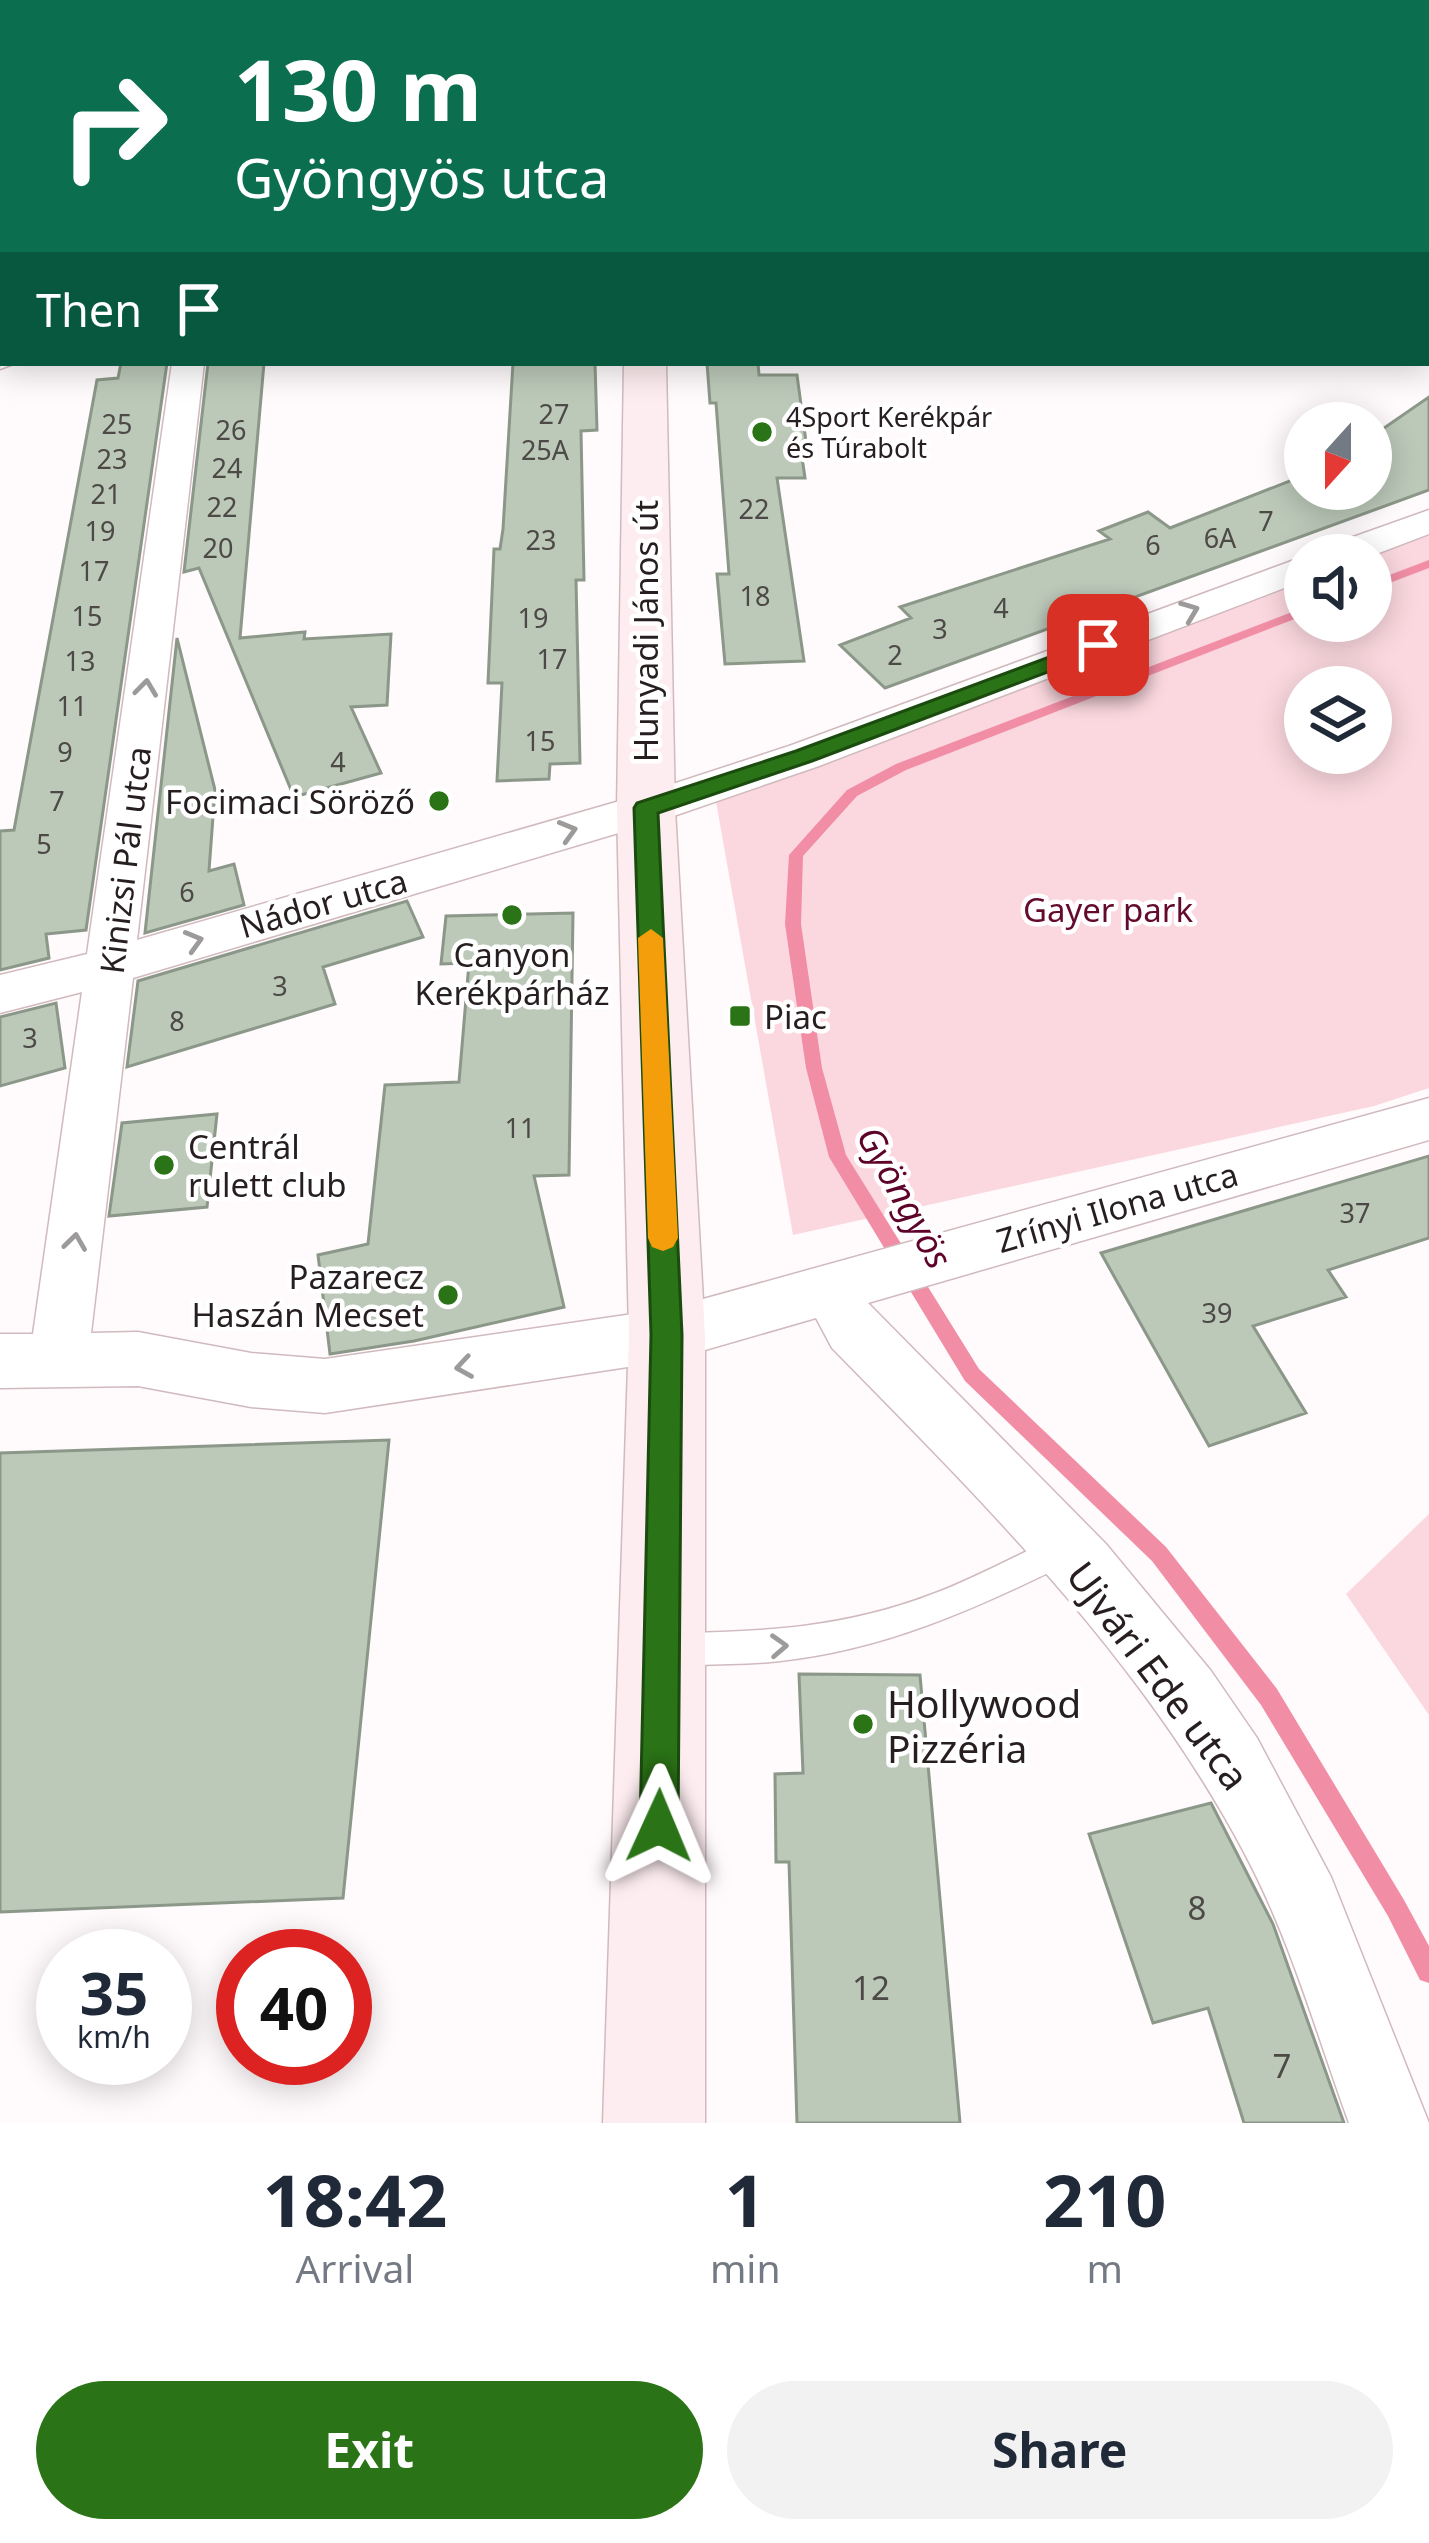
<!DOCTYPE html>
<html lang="en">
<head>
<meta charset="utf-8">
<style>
	body { margin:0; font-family:"Noto Sans",sans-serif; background:#f2f2f3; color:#1f2937; height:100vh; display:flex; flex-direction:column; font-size:45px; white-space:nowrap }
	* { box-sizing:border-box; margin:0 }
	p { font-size:39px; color:#747a83 }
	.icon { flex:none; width:66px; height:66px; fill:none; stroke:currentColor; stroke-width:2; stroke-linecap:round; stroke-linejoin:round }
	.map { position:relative; height:2123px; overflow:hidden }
	.details { display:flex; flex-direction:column; background:#fff; flex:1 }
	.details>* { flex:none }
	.top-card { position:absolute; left:0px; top:0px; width:1431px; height:366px; box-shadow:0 6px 30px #0003; background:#0b6e4f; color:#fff; overflow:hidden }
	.needle { width:78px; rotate:201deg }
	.fabs { position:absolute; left:1284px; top:402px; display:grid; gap:24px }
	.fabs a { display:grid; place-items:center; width:108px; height:108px; border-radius:50%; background:#fff; box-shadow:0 6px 30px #0003; font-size:60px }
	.speed { position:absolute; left:36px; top:1929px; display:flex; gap:24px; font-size:60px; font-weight:700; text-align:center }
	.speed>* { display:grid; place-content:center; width:156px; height:156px; border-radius:50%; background:#fff; box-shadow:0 6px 30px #0003; line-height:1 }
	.speed small { font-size:30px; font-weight:400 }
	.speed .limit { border:18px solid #d22; background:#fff; color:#111 }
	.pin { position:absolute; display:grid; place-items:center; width:102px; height:102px; color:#fff; margin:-51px; border-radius:24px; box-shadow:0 6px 18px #0006 }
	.me { position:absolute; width:132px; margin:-66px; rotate:1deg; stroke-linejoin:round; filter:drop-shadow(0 0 9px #0008) }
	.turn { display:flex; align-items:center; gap:42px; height:252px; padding:0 36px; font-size:54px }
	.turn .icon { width:156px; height:156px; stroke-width:2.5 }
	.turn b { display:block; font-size:84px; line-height:102px }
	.then { display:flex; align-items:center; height:114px; padding:0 36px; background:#0003; gap:24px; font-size:45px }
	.eta { display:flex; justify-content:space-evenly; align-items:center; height:204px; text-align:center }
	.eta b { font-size:72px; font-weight:700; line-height:84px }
	.action { display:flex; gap:24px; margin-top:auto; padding:24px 36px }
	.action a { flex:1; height:138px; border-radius:72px; background:#2a7316; color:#fff; font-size:48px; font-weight:700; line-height:138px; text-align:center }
	.action a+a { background:#f2f2f3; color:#1f2937 }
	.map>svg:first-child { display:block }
	.green { fill:#fbd8df; fill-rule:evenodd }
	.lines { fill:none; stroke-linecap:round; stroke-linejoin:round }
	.stream { fill:#f18ea6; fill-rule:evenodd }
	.building { fill:#bcc9b9; stroke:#8b9788; stroke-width:3 }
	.lane-casing { stroke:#d0babe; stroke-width:3 }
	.street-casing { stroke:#d0babe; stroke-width:3 }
	.secondary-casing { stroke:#d0babe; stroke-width:3 }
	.lane { fill:#fff; fill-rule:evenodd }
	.street { fill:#fff; fill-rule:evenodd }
	.secondary { fill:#feedf0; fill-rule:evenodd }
	.oneway { stroke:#9d9a9a }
	.route { fill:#2a7316; stroke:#1b4b0e; stroke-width:3 }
	.slow { fill:#f59e0b }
	.poi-dot { fill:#2a7316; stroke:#fff; stroke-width:4.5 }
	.labels { text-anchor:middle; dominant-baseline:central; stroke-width:9; stroke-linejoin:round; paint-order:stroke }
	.number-label { font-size:27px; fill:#4c4946 }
	.far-poi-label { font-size:27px; fill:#261e1f; stroke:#fff; text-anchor:start }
	.street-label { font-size:33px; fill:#261e1f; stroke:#fff }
	.poi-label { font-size:33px; fill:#261e1f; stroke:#fff; text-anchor:end }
	.park-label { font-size:33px; fill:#640b2d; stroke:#fff }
	.near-number-label { font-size:33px; fill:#4c4946 }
	.water-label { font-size:36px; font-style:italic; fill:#5d0228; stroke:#fff }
	.near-street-label { font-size:39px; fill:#261e1f; stroke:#fff }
	.near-poi-label { font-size:39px; fill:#261e1f; stroke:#fff; text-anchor:start }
</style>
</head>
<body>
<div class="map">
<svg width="1429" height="2123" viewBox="0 0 1429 2123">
	<rect width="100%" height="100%" fill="#fffafb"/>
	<path class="green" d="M1429,521V1088L1374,1106L793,1235L715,796L1305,567V621H1371V555ZM1305,687H1371V753H1305Z
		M1429,1514V1715L1346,1594Z"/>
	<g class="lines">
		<path class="stream" d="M1429,560V568L1371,590V582Z
			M1305,607V615L906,770L857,796L803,856L801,924L822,1068L846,1155L979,1369L1166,1547L1277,1689L1404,1900L1429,1946V1983L1420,1980L1388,1916L1261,1705L1152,1561L965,1381L829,1157L806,1068L785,924L789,855L847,790L896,764Z"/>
	</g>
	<path class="building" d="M121,363H167L86,930L46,934L49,958L0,970V831L14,830L97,380L118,378Z
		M208,363H264L240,638L305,632L304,639L391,634L387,705L351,707L381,773L294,797L199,568L184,572Z
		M513,363H595L597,430L581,431L584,580H576L580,763L550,764L549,779L497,781L502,683H488L494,549H500L503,529Z
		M707,363H758L759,375H797L807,449L801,450L805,478H777L804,661L725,664L717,574H729L716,403H710Z
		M1429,397V490L885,688L840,645L911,618L900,607L1110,539L1099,531L1148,512L1170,528L1305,475V489H1371V437Z
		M177,638L215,790L209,871L234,864L244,905L145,933Z
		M407,901L423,937L323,967L335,1004L127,1067L138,981Z
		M573,913L569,1175L534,1176L564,1307L414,1341L330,1354L318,1255L368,1244L385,1085L459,1082L469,963L441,964L446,916Z
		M56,1003L65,1068L0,1086V1017Z
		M217,1114L207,1207L109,1216L122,1123Z
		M1429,1156V1238L1328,1270L1346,1297L1253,1326L1306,1413L1209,1446L1101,1253Z
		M389,1440L343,1898L0,1912V1453Z
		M799,1674L920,1675L960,2123H797L789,1862H776L775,1774L803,1773Z
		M1211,1803L1273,1924L1344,2123H1244L1208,2008L1153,2023L1089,1834Z"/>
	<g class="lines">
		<g class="lane-casing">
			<path id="lane" d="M1065,1534L1076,1539L1080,1549L1076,1559C965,1615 855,1663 730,1664C709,1664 684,1668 665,1660L660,1649L665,1638L676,1633C765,1632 846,1627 930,1595C977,1578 1019,1553 1065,1534Z"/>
		</g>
		<g class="street-casing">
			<path id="street" d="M1131,0H1153L1155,3H1133Z
				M0,165H3V181H0Z
				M1428,285H1429V303H1428Z
				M3,348V363H16L0,369Z
				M172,363H204L137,940L630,798L789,746L1305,556V580L819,766L662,820L133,978L91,1333L138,1332L251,1353L325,1359L667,1309L1429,1098V1140L868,1303L1106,1544L1211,1671L1257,1738L1331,1877L1429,2123H1349C1317,2035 1291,1942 1247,1858C1145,1662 986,1505 832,1348L816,1318L667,1361L325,1413L251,1407L138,1386L0,1388V1334H33L82,992L0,1013V975L87,954Z
				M1429,510V534L1371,556L1319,555L1325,547Z"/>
		</g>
		<g class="secondary-casing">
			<path id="secondary" d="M620,0H650V3H620Z
				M932,0H979L930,3Z
				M624,363H666L675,809L705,1335V2123H603L629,1335L617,809Z"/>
		</g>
		<use href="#lane" class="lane"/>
		<use href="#street" class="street"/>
		<use href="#secondary" class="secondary"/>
	</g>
	<defs><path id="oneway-chevron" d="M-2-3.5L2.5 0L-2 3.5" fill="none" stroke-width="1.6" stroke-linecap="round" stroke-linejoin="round" transform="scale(3)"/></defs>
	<g class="oneway">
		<use href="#oneway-chevron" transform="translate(1190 611) rotate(-21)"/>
		<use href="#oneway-chevron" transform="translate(146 688) rotate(-83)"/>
		<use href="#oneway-chevron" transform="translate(568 831) rotate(-16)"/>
		<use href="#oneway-chevron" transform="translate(194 941) rotate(-16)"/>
		<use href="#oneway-chevron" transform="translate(75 1242) rotate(-82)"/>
		<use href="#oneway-chevron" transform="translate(464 1367) rotate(171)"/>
		<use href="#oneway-chevron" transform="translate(779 1646) rotate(-3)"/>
	</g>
	<path class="route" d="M1098,639L1109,645L1106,650L812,761L658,813L682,1335L678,1826L672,1840L659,1845L645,1840L640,1826L651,1335L634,808L637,803L796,751Z"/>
	<path class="slow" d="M651,929L663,938L678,1238L673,1247L663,1251L652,1247L648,1238L638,938Z"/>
	<g class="poi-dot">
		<circle cx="762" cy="432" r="12"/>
		<circle cx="439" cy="801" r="12"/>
		<circle cx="512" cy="915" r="12"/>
		<rect x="728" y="1004" width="24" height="24" rx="6"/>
		<circle cx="164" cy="1165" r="12"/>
		<circle cx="448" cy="1295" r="12"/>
		<circle cx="863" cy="1724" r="12"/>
	</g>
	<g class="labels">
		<g class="number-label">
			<text x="554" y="413">27</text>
			<text x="117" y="423">25</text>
			<text x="231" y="429">26</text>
			<text x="545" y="449">25A</text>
			<text x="112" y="458">23</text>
			<text x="227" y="467">24</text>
			<text x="106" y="493">21</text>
			<text x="222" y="506">22</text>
			<text x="754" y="508">22</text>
			<text x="1266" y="520">7</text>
			<text x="100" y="530">19</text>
			<text x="1220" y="537">6A</text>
			<text x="541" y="539">23</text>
			<text x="1153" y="544">6</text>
			<text x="218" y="547">20</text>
			<text x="94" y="570">17</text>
			<text x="755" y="595">18</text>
			<text x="1001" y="607">4</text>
			<text x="87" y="615">15</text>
			<text x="533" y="617">19</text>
			<text x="940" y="628">3</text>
			<text x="895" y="654">2</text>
			<text x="552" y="658">17</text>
			<text x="80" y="660">13</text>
			<text x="72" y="705">11</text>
			<text x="540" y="740">15</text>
			<text x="65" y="751">9</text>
			<text x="338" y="761">4</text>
			<text x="57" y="800">7</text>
			<text x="44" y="843">5</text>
			<text x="187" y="891">6</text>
			<text x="280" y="985">3</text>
			<text x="177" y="1020">8</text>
			<text x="30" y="1037">3</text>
			<text x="520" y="1127">11</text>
			<text x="1355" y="1212">37</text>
			<text x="1217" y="1312">39</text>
		</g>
		<g class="far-poi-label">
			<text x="786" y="416">4Sport Kerékpár<tspan x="786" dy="31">és Túrabolt</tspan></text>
		</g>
		<g class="street-label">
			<text transform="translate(645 631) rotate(-90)">Hunyadi János út</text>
			<text transform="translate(125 860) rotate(-83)">Kinizsi Pál utca</text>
			<text transform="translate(323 903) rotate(-16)">Nádor utca</text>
			<text transform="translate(1117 1207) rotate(-16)">Zrínyi Ilona utca</text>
		</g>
		<g class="poi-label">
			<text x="415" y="801">Focimaci Söröző</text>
			<text x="512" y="954" text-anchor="middle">Canyon<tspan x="512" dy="38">Kerékpárház</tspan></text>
			<text x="764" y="1016" text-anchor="start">Piac</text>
			<text x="188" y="1146" text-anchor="start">Centrál<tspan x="188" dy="38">rulett club</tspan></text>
			<text x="424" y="1276">Pazarecz<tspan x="424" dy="38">Haszán Mecset</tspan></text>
		</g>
		<g class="park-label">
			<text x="1108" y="909">Gayer park</text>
		</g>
		<g class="near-number-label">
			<text x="1197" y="1907">8</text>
			<text x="871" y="1987">12</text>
			<text x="1282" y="2065">7</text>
		</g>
		<g class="water-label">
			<text transform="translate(905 1197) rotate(61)">Gyöngyös</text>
		</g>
		<g class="near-street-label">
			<text transform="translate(1159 1675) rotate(53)">Ujvári Ede utca</text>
		</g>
		<g class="near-poi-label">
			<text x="887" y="1702">Hollywood<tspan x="887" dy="45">Pizzéria</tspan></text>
		</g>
	</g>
</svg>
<div class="fabs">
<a><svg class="needle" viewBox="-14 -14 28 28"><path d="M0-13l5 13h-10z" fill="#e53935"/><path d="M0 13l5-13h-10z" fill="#747a83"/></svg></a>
<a><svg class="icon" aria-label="sound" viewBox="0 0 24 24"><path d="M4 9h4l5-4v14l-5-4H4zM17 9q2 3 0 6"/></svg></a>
<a><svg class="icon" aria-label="layers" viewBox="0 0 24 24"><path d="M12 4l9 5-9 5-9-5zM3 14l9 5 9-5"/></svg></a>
</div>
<div class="speed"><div>35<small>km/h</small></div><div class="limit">40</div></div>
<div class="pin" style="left:1098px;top:645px;background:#d93025"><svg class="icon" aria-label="arrive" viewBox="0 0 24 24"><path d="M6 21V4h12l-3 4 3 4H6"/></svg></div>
<svg class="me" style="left:659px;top:1826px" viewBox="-20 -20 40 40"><path d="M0-17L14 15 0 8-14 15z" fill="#2a7316" stroke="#fff" stroke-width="4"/></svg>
<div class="top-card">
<div class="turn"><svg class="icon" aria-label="right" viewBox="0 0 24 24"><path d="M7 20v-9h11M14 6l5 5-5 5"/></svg><div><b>130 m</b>Gyöngyös utca</div></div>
<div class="then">Then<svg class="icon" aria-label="arrive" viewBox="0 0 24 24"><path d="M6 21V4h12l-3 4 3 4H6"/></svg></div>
</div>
</div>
<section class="details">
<div class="eta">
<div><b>18:42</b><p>Arrival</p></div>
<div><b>1</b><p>min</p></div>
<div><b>210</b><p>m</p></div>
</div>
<div class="action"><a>Exit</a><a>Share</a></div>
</section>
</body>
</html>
